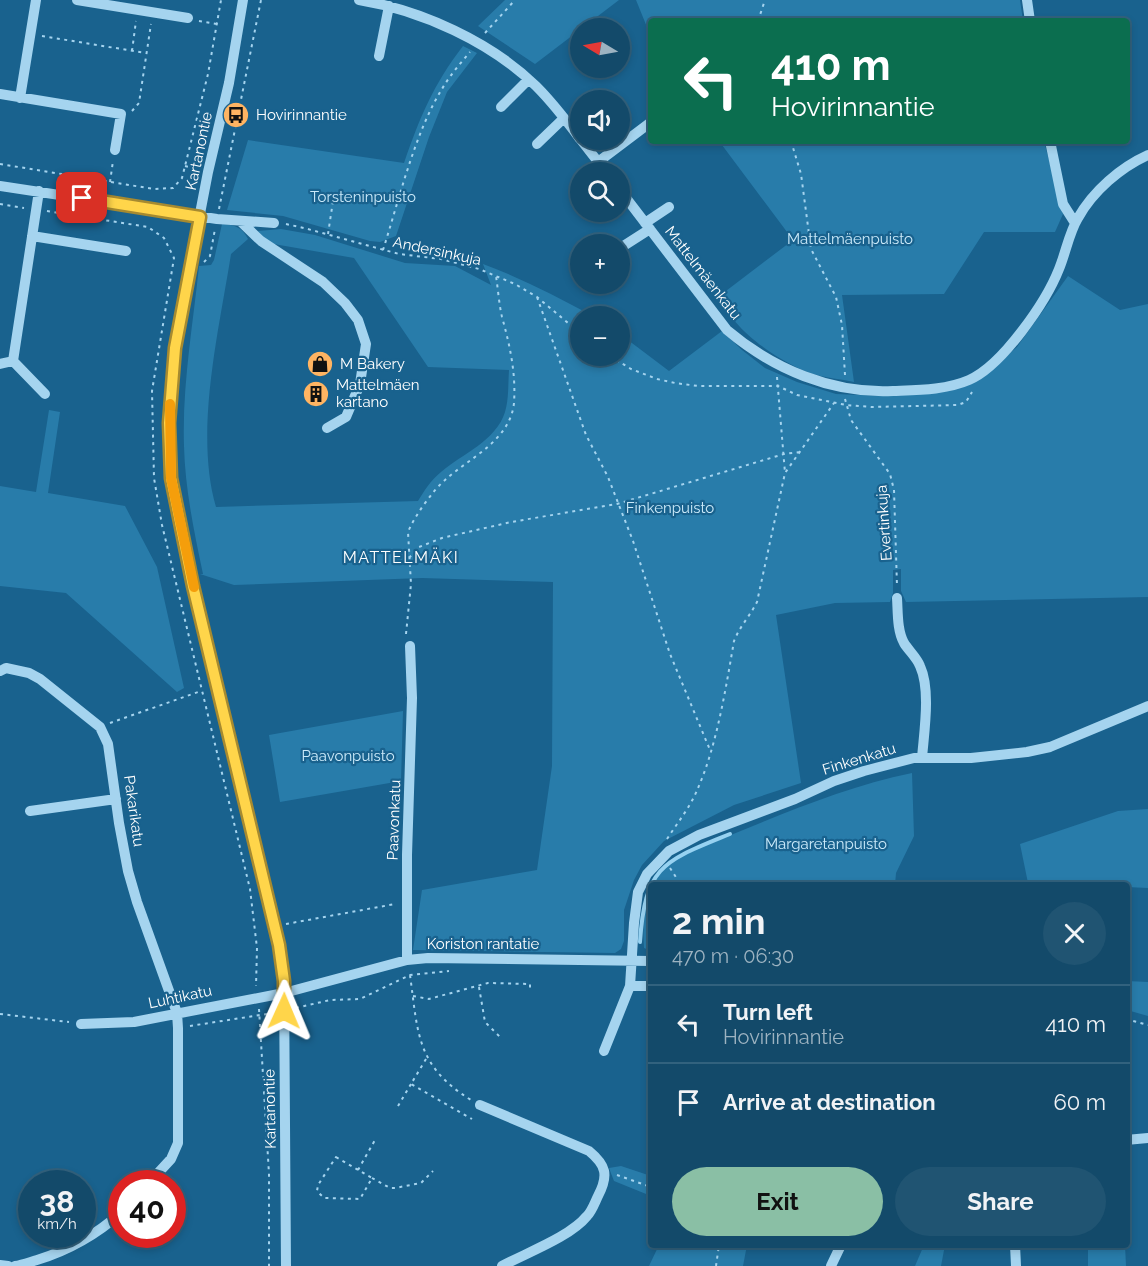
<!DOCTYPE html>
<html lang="en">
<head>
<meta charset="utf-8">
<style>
	body { margin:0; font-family:Raleway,sans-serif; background:#205472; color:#f1f3f6; height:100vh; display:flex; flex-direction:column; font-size:22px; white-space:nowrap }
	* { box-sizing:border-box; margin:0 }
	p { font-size:20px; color:#9db3c1 }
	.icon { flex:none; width:33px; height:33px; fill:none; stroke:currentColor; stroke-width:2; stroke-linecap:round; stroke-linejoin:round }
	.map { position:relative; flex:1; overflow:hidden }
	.panel { position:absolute; left:648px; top:882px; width:482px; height:366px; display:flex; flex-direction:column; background:#134a6a; border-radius:6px; box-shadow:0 3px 9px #0003,0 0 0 2px #32627e }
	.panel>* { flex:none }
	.guide { position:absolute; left:648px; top:18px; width:482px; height:126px; border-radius:6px; box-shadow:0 3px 9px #0003,0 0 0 2px #32627e; background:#0b6e4f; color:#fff; overflow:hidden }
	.needle { width:39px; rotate:280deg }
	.buttons { position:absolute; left:570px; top:18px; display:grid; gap:12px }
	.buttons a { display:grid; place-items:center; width:60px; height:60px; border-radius:50%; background:#134a6a; box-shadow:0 3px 9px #0003,0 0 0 2px #32627e; font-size:30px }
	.speed { position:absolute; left:18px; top:1170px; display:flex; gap:12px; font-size:30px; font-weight:700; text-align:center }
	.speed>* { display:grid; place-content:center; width:78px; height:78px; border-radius:50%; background:#134a6a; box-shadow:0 3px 9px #0003,0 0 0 2px #32627e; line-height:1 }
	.speed small { font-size:15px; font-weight:400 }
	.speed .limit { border:9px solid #d22; background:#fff; color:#111 }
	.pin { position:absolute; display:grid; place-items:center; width:51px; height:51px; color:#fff; margin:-26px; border-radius:12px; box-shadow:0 3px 9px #0006 }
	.me { position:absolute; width:66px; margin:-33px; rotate:1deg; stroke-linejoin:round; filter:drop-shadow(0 0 4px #0008) }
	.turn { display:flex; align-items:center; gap:21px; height:126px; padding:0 24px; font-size:27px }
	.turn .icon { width:78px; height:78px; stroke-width:2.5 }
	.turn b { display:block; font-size:42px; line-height:51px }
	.round { display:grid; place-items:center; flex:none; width:63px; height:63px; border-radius:32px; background:#205472 }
	.summary { display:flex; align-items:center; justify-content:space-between; height:102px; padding:0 24px }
	h1 { font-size:36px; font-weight:700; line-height:45px }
	.button { display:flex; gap:12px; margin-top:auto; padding:12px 24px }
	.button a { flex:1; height:69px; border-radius:36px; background:#8abfa5; color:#111; font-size:24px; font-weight:700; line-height:69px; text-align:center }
	.button a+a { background:#205472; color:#f1f3f6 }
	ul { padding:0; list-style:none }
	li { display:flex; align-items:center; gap:18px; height:78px; padding:0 24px; border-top:2px solid #32627e }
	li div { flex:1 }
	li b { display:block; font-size:22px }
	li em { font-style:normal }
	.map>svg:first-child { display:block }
	.green { fill:#287caa }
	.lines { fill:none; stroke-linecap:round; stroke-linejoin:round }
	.stream { stroke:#97d2f1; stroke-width:4 }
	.path { stroke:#a5d4ef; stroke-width:2; stroke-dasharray:3 4.5; stroke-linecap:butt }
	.minor { stroke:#a5d4ef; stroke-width:10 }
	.route-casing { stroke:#a68a30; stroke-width:15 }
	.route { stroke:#ffd54a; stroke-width:10 }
	.slow { stroke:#f59e0b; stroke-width:10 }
	.labels { text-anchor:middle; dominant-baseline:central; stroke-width:4.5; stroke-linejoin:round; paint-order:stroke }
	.poi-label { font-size:15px; fill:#fff; stroke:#19628e; text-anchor:start }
	.street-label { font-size:15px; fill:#fff; stroke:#19628e }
	.park-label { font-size:15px; fill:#cbeafa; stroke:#19628e }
	.neighbourhood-label { font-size:16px; letter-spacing:1.5px; fill:#fff; stroke:#19628e }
</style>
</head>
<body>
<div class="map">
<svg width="1148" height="1266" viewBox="0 0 1148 1266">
	<rect width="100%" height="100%" fill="#19628e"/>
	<path class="green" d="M505,0H619L535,64L478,26Z
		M636,0H1020L1023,21H651V37Z
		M463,46L477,53L447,92L429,137L396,236L380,242L370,241L283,216L227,210L248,140L404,163C420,117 433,85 463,46Z
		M719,141H1044L1063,214L1055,232H984L944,294L842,295L854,382C841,379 826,378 813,374C783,364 725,327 722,294L793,240Z
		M222,224C235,225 242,227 248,239L231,254C219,331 194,432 216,507L418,501C424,491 431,480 441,472C462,454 496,441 505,412C509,399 508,384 509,370L428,367L354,258L268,243L258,231L281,229L315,235L405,263L455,266L491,285L483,264C521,278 557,297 593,316H580V356H620V334L669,371L722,331L742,350L765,368L797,382L836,394L881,396L985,375L1017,347L1068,276L1120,310L1148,304V597L906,602L901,591V569L893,570V593L890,602L835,603L776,615L801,783L734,805L664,841L642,865L634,880L624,910V941L621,949L615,953L413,950L422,890L537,870L552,766L553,582L422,578L234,585L200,574H203C194,531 185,489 184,446C182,386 193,325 199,266L211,265L214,260Z
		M49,410L60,412L48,493L125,506L157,567L184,688L177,692L66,593L0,586V486L36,492Z
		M403,711L401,781L280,802L269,735Z
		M912,773L914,836L896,873L895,885H651V951L644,948C643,933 642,898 650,885C654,879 660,872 665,868C682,853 706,846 726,837C787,812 848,786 912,773Z
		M1148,809V888L1127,887L1126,885L1028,883L1020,844L1118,811Z
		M1127,981L1148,982V1016L1127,1010Z
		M621,1166L651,1176V1196L614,1181L609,1168Z
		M659,1245H747L743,1266H649Z
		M924,1245H945L941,1266H915Z
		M1088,1245H1125L1126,1266H1088Z"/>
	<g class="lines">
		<path class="stream" d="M640,942C645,865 664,861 730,834"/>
		<path class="path" d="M199,21L217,24
			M758,21L765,0
			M485,33L515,0
			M42,36L146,53
			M132,51L136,21
			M132,111L139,103L151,24
			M791,141L801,174L811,249L836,297L842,325L845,375
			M0,164L154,189L173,188L182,178L208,74L221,0
			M185,166L197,169
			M110,182L113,161
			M0,204L24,208
			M219,209L261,0
			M47,211L148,227L164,238L174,258L152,391L154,478L162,525L250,889L257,948L256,986
			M286,224L304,228L399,254L441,259L479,269L515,284L537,297L580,333
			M328,234L333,201
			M383,250C399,200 415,132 442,89C450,75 460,64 470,52
			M204,262L210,256L215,229
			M537,297L586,435L608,477L633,541L670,654L710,750
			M610,356L631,369L657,379L675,383L698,386H778L797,395L846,405L872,407L958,405L966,402L972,392
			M777,377L785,473
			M845,399L851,420L890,474L894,490L897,586
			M409,558L419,547L442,538L511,522L617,504L784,454L800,452
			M406,634L411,584L408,532C414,517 433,490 445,480C469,458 510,441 514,403C516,373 510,346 502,317C499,304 498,289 496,276
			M110,723L201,691
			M667,839C678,822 691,806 698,788C717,745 726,687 734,641C740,626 750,616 757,602L785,473L834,403
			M670,868L681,885
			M286,924L395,904
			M410,975C418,1033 416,1066 471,1100
			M479,987L485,1022L501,1038
			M413,996L429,999L488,983L530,984V989
			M296,1008L330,1000L360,999L410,975L449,971
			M259,1009L269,1174V1266
			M0,1014L69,1022
			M1126,1019L1148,1025
			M190,1026L273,1013
			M426,1059L411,1084L472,1119
			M398,1106L411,1084
			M336,1157L372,1178L360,1199L324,1198L317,1191L318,1185Z
			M358,1170L375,1140
			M617,1175L651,1187
			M372,1178L390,1188H395L421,1183L433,1171
			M716,1266L719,1245"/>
		<path class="minor" d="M77,0L188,18
			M243,0L229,83L208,172L182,307L172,385L169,448L171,478L193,586L264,880L279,945L284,980L286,1266
			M359,0C421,10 491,42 536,86C552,102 566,120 580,139
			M1027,0L1030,21
			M379,56L389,6
			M0,94L121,114L115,150
			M20,98L36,0
			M501,107L528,80
			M581,140L606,172
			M1050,141L1063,204L1075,223
			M537,144L564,118
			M598,162L651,122
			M0,186L217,219L274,223
			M620,190L727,330C773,369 832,394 893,391C918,390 946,390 969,380C1002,366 1046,302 1059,269C1066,252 1069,233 1078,218C1093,191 1121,167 1148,155
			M240,221L261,241L323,282L345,303L358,320L366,344L360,384L346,417L327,428
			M645,223L669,207
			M32,236L126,251
			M625,245L650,229
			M13,361L45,394
			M0,364L13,361L39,191
			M897,598C898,613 897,630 904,643C909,651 917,658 920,666C931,690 924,732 922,758
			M0,671L6,668L29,673L40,679L100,727L108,744L119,823L128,871L137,902L177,1013L178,1028V1143L171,1159L148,1184
			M30,811L116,799
			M407,960V855L412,698L410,646
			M630,986H651
			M81,1024L134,1022L284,993L407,960L428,958L651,961
			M604,1051L630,986L634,923L638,892L647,874L669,851L699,835L795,799L834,781L864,771L914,758H971L1027,752L1050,747L1148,706
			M480,1105L589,1151C606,1165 609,1175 598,1196C595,1202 592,1211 587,1216C570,1237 526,1253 502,1266
			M1126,1140L1148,1138
			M1015,1245L1016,1266
			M0,1265L8,1266
			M15,1266C22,1265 30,1262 37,1260C70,1250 96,1235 122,1212
			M831,1266L841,1245"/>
	</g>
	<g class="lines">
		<g class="route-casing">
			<path id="route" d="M82,198L200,217L175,348L169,423L171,478L193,586L279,945L284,981V1011"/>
		</g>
		<use href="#route" class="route"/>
		<path class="slow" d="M170,404L171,478L194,587"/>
	</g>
	<defs>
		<g id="bus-disc" transform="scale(1.35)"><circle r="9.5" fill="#ffb462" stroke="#19628e"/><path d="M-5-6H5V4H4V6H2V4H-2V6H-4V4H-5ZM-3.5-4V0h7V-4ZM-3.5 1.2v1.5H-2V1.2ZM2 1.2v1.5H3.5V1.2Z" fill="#111"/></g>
		<g id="shop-disc" transform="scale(1.35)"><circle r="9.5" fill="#ffb462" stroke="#19628e"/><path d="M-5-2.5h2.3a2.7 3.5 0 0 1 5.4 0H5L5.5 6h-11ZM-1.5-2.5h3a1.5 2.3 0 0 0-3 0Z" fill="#111"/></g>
		<g id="building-disc" transform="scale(1.35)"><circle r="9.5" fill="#ffb462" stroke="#19628e"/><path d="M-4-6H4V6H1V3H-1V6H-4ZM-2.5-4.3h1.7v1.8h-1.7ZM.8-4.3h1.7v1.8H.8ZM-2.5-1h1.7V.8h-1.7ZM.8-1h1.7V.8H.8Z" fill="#111"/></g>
	</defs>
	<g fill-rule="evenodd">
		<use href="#bus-disc" x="236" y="115"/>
		<use href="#shop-disc" x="320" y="364"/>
		<use href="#building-disc" x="316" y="394"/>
	</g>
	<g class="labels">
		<g class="poi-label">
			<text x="256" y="115">Hovirinnantie</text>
			<text x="340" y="364">M Bakery</text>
			<text x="336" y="385">Mattelmäen<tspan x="336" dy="17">kartano</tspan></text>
		</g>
		<g class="street-label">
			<text transform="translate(199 151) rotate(-78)">Kartanontie</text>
			<text transform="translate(437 251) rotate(12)">Andersinkuja</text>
			<text transform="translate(703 273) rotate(52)">Mattelmäenkatu</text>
			<text transform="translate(884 523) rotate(-94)">Evertinkuja</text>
			<text transform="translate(859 759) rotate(-17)">Finkenkatu</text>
			<text transform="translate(134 811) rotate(82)">Pakarikatu</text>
			<text transform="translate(394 820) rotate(-88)">Paavonkatu</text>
			<text x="483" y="944">Koriston rantatie</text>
			<text transform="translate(180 997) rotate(-12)">Luhtikatu</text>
			<text transform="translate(270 1109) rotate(-91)">Kartanontie</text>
		</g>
		<g class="park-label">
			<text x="363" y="197">Torsteninpuisto</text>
			<text x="850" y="239">Mattelmäenpuisto</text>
			<text x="670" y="508">Finkenpuisto</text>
			<text x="348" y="756">Paavonpuisto</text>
			<text x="826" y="844">Margaretanpuisto</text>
		</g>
		<g class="neighbourhood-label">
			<text x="401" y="557">MATTELMÄKI</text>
		</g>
	</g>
</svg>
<div class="buttons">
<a><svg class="needle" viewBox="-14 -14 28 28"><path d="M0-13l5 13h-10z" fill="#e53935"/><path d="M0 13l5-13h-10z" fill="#9db3c1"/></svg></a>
<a><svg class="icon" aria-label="sound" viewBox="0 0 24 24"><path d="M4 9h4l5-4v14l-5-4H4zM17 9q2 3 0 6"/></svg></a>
<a><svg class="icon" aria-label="search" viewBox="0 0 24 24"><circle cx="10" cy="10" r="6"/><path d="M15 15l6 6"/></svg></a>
<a>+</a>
<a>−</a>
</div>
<div class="speed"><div>38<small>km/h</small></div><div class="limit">40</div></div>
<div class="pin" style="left:82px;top:198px;background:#d93025"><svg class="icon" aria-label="arrive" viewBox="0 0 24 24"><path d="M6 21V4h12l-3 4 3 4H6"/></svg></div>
<svg class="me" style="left:284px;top:1011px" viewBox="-20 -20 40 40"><path d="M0-17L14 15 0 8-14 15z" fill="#ffd54a" stroke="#fff" stroke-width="4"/></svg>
<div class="guide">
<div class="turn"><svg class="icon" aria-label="left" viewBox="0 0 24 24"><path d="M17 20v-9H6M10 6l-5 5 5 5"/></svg><div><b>410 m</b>Hovirinnantie</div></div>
</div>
<section class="panel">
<div class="summary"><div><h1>2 min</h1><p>470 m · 06:30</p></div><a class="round"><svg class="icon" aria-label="close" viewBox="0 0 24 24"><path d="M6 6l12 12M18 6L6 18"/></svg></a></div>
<ul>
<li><svg class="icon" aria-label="left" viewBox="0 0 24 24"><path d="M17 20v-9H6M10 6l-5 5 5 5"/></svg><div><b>Turn left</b><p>Hovirinnantie</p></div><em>410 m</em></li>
<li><svg class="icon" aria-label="arrive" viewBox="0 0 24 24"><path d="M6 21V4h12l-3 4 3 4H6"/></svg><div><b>Arrive at destination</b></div><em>60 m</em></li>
</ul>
<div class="button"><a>Exit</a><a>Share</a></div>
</section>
</div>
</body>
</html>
